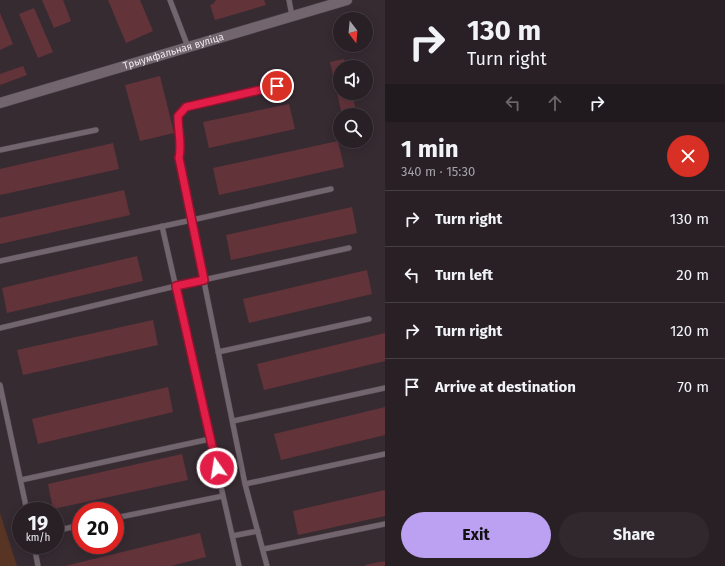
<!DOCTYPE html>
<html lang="en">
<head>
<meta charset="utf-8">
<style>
	body { margin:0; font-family:"Fira Sans",sans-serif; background:#31282e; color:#f1f3f6; height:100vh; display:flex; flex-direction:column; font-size:15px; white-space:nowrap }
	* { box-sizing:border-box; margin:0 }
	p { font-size:13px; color:#a5a3a7 }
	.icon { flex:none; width:22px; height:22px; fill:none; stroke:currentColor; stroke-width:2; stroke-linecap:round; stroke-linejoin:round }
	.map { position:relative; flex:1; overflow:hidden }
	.drawer { display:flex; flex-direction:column; background:#292026; width:340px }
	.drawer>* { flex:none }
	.banner { background:#292026; color:#f1f3f6; overflow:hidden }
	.needle { width:26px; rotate:164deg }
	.tools { position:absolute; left:333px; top:12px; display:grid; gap:8px }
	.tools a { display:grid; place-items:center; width:40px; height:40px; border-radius:50%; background:#292026; box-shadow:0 2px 10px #0003,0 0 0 1px #453e43; font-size:20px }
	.speed { position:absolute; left:12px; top:502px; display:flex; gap:8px; font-size:20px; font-weight:700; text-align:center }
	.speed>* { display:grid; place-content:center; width:52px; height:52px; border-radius:50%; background:#292026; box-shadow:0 2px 10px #0003,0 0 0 1px #453e43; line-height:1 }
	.speed small { font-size:10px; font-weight:400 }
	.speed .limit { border:6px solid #d22; background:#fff; color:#111 }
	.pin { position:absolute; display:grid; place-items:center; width:34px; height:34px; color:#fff; margin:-17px; border:2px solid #fff; border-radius:50%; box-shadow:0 1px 4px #0007 }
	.me { position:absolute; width:44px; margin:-22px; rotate:347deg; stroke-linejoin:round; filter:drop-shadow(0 0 3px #0008) }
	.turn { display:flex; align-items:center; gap:14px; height:84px; padding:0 16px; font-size:18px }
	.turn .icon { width:52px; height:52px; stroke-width:2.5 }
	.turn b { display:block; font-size:28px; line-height:34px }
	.lanes { display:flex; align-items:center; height:38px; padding:0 16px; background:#0003; justify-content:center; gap:20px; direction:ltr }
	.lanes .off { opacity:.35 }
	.round { display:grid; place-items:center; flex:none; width:42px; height:42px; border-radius:21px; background:#31282e }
	.headline { display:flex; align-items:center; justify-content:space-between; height:68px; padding:0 16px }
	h1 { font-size:24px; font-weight:700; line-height:30px }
	.cta { display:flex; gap:8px; margin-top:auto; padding:8px 16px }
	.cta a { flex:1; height:46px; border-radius:24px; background:#bca0f2; color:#111; font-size:16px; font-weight:700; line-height:46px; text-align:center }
	.cta a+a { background:#31282e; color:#f1f3f6 }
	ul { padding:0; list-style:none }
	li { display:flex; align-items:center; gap:12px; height:56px; padding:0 16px; border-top:1px solid #453e43 }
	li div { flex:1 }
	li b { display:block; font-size:15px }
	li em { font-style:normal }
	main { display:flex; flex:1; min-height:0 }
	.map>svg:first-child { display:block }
	.green { fill:#583424 }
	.building { fill:#63333a }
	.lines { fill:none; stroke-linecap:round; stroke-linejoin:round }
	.lane-casing { stroke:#554a51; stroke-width:6 }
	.street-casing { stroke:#554a51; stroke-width:11 }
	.lane { stroke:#73656e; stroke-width:5 }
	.street { stroke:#73656e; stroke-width:10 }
	.route-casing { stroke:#92132f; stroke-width:10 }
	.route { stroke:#e11d48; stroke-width:7 }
	.labels { text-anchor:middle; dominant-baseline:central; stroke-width:4; stroke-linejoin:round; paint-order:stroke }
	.street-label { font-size:10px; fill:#f0e8ed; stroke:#372b32 }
</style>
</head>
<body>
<main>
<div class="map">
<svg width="385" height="566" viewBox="0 0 385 566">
	<rect width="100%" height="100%" fill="#372b32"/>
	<path class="green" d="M0,513L17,566H0Z"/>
	<path class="building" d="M42,0H63L71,21L54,28Z
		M108,0H140L153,31L126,43Z
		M216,0H264L266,5L215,20L210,5L213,4Z
		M34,8L53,52L38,58L19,14Z
		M0,13L13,44L0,50Z
		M344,59L346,67H340V93H352L357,115H342L330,62Z
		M23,66L27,75L0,85V74Z
		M160,76L174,133L140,141L125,85Z
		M289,104L295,129L209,148L203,122Z
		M338,141L344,167L219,195L213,168Z
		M113,143L119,169L0,195V169Z
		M124,190L130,215L0,244V218Z
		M352,207L357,233L231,260L226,235Z
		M137,256L143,281L7,313L2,288Z
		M367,270L372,294L249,323L243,299Z
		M153,320L158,345L23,375L17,350Z
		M385,333V361L264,390L257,364Z
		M168,387L173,412L38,444L32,419Z
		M385,407V435L281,460L274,434Z
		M182,454L188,480L53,509L48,484Z
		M385,490V516L298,535L293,511Z
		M200,533L206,557L171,566H65Z
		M385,561V566H365V565Z"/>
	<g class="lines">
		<g class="lane-casing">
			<path id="lane" d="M170,0L188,47
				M289,0L292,16
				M0,150L96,130
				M162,226L239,566
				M0,261L192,220L331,189
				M0,328L176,286L349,248
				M218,352L369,319
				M0,385L27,511
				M233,421L385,388
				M21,480L210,439
				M245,484L385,454
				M115,518L223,496
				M55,531L81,525
				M232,536L258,531
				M34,545L38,566
				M264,549L385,524
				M267,566L245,484L179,158C182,144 178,130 178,115L186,107L277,86"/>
		</g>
		<g class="street-casing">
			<g id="street">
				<path id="s1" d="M0,103L347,0"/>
			</g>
		</g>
		<use href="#lane" class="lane"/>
		<use href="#street" class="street"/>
	</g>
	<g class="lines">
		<g class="route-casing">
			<path id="route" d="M217,468L176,286L204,280L179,158C182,144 178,130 178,116L186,107L277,86"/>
		</g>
		<use href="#route" class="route"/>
	</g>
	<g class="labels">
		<g class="street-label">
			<text stroke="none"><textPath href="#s1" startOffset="181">Трыумфальная вуліца</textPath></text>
		</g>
	</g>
</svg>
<div class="tools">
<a><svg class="needle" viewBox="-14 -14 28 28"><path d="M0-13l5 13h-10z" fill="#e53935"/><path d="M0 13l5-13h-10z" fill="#a5a3a7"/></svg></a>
<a><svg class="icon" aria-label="sound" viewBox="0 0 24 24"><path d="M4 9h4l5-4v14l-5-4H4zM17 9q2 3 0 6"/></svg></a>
<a><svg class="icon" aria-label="search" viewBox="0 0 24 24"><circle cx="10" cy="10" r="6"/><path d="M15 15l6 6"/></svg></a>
</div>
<div class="speed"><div>19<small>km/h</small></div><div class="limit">20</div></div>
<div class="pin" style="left:277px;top:86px;background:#d93025"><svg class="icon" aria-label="arrive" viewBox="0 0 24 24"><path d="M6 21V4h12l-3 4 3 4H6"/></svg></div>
<svg class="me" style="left:217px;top:468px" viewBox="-20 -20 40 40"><circle r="17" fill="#e11d48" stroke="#fff" stroke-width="3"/><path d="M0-11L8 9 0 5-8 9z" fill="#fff"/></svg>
</div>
<section class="drawer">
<div class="banner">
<div class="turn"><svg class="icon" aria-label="right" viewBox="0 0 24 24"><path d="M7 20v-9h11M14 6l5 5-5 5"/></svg><div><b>130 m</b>Turn right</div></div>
<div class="lanes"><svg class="icon off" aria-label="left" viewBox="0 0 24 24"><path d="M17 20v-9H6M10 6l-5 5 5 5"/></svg><svg class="icon off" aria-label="ahead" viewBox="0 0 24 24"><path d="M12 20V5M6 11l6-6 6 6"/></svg><svg class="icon" aria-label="right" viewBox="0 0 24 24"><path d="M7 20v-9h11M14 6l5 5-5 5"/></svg></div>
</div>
<div class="headline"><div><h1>1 min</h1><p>340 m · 15:30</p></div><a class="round" style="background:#d93025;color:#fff"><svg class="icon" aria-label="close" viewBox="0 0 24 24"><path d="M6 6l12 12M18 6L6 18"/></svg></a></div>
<ul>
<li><svg class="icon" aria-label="right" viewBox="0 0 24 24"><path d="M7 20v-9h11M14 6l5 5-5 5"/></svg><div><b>Turn right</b></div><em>130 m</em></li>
<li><svg class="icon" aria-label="left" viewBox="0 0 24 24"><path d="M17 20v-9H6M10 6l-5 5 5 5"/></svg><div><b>Turn left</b></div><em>20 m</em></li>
<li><svg class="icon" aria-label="right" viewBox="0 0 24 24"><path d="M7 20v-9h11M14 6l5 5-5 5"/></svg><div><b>Turn right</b></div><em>120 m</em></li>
<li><svg class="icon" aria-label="arrive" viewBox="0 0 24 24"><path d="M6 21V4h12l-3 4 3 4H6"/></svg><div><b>Arrive at destination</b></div><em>70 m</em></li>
</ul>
<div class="cta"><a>Exit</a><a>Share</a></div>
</section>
</main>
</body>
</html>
